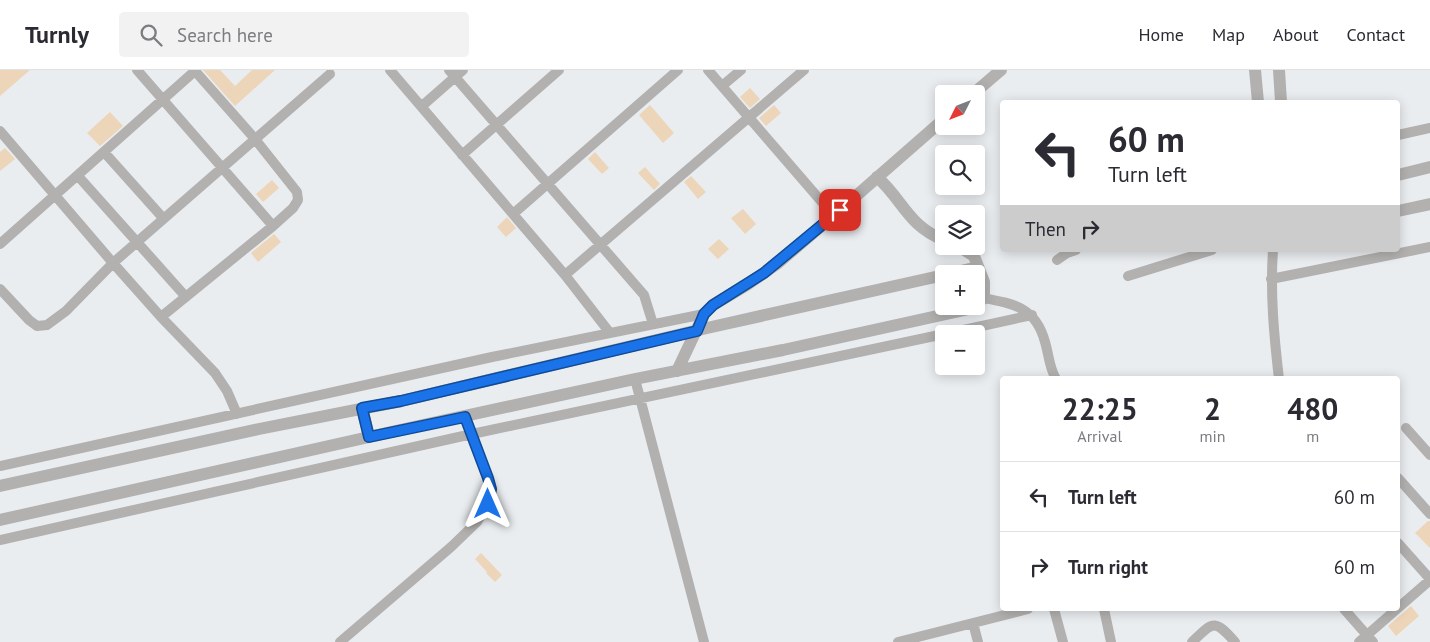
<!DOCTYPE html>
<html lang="en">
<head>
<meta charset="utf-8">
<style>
	body { margin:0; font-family:"PT Sans",sans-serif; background:#f2f2f3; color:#2b2b33; height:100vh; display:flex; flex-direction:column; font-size:19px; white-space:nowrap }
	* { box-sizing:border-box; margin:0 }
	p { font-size:16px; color:#7c7c81 }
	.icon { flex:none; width:28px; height:28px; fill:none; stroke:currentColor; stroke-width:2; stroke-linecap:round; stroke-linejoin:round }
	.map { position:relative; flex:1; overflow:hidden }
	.side { position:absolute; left:1000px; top:306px; width:400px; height:235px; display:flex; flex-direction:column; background:#fff; border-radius:5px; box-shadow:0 2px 12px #0003 }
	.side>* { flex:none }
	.banner { position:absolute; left:1000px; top:30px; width:400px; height:152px; border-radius:5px; box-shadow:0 2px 12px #0003; background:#fff; color:#2b2b33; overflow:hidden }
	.needle { width:32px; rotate:228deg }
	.fabs { position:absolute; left:935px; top:15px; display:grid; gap:10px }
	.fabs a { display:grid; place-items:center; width:50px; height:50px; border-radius:5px; background:#fff; box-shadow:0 2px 12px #0003; font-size:25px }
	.pin { position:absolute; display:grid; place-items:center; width:42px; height:42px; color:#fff; margin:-21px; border-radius:10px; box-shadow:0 2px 8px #0006 }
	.me { position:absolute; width:55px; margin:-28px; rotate:0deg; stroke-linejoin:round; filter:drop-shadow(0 0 4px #0008) }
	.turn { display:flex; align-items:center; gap:18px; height:105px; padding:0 25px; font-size:22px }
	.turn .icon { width:65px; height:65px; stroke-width:2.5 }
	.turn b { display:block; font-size:35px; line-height:42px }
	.then { display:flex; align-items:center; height:48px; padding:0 25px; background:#0003; gap:10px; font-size:19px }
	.eta { display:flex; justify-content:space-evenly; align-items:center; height:85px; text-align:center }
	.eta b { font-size:30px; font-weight:700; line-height:35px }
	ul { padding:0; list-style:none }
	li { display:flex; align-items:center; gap:15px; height:70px; padding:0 25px; border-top:1px solid #e1e1e2 }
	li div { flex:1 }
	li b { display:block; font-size:19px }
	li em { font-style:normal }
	header { display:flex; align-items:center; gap:30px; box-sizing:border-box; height:70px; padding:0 25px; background:#fff; border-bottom:1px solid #e1e1e2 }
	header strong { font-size:24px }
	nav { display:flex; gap:28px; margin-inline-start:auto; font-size:18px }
	.search { width:350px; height:45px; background:#f2f2f3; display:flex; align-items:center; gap:12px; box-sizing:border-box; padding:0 18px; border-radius:5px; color:#7c7c81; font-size:19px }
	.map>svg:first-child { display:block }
	.building { fill:#ecd5b8 }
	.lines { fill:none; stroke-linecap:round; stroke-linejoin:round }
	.minor { stroke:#b2b1b0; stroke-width:10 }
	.tertiary { stroke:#b2b1b0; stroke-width:12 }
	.route-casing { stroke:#114b97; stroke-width:12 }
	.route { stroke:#1a73e8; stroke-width:9 }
</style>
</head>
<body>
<header>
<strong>Turnly</strong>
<div class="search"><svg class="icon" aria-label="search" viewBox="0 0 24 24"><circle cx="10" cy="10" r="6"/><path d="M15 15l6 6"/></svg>Search here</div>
<nav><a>Home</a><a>Map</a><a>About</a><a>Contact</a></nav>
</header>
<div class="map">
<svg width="1430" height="572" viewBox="0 0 1430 572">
	<rect width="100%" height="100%" fill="#eaedf0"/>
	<path class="building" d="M0,0H30L0,26Z
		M203,0H220L235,16L252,0H275L235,36Z
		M750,18L760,29L750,38L740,27Z
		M650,35L674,63L663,73L639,45Z
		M774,35L781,43L766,56L759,48Z
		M110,42L123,56L100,76L87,63Z
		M5,78L15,89L0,101V82Z
		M595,82L609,98L602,104L588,89Z
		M645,97L660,114L654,120L638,103Z
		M691,106L706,122L698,129L684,112Z
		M272,110L279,118L263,132L256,124Z
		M743,139L756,154L745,164L731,148Z
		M507,147L516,158L506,167L497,157Z
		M274,164L281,172L258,192L251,183Z
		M719,169L729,179L718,189L708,179Z
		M1428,451H1430V478L1415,463Z
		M481,483L502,505L495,512L486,503L487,502L475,489Z
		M1411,536L1419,546L1396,566L1388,556Z"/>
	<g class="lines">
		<path class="minor" d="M137,0L273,156
			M390,0L565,205L610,263
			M449,0L644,225L653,254
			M708,0L834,146
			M722,16L741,0
			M422,36L463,0
			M0,61L113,193L161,247L215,303L227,321L237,344
			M1398,65L1430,58
			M104,82L163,148
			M462,85L559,0
			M78,106L186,227
			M513,144L678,0
			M0,174L196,0
			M1273,180C1270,223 1274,266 1279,309
			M1057,190L1067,183L1076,180
			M565,205L804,0
			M1128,206L1212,180
			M1271,209L1430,177
			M0,219L29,250L37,256L47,255L66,241L113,193L137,172L330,4
			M984,228C1015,234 1036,238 1045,272C1049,285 1049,297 1056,309
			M161,247L273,156L293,138L298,130L297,122L255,69L195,1
			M945,264L1032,245
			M635,309L704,572
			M1406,358L1430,385
			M0,396L492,287L704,244
			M1398,408L1430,444
			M0,470L472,364L944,264
			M1398,473L1430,509
			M1054,539L1063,572
			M1104,539L1111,572
			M1344,539L1373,572
			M973,553L978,572
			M340,572L451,477L477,452L488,434L491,419L488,408L465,347
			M898,572L1028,539
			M1192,572C1213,552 1214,548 1235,572
			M1359,572L1430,510"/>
		<path class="tertiary" d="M1255,0L1258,32
			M1279,0L1281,32
			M973,24L1001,0
			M1398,105L1430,97
			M877,107C903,130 908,156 944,170
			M1398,141L1430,134
			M958,176L974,186L984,212V228L976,234
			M948,204L978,197
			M677,301L704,244L713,235L748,214L778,193L840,140L944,49
			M362,338L369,367
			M0,416L259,359L401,331L707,258L944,205
			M0,450L400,360L635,309L783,280L969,239L973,236"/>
	</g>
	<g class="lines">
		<g class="route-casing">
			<path id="route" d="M488,434L491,419L488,408L465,347L369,367L362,338L401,331L697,261L704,244L713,235L764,203L840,140"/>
		</g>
		<use href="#route" class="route"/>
	</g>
</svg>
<div class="fabs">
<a><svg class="needle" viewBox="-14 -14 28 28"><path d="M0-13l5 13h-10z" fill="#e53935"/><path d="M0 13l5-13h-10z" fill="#7c7c81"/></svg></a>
<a><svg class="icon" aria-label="search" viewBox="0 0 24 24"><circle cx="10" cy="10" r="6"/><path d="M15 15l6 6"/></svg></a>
<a><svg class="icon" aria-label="layers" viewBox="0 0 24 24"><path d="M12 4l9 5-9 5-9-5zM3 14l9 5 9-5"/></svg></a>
<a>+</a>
<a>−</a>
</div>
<div class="pin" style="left:840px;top:140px;background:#d93025"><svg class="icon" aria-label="arrive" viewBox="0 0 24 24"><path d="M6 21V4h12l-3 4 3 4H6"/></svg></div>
<svg class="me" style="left:488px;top:434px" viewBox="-20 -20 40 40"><path d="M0-17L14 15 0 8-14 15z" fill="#1a73e8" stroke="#fff" stroke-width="4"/></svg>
<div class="banner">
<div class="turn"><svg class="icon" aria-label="left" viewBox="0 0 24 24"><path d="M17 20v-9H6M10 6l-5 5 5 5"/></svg><div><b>60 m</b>Turn left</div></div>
<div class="then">Then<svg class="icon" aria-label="right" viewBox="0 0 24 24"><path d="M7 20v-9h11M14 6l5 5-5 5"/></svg></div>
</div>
<section class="side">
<div class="eta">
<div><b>22:25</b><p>Arrival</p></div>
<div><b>2</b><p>min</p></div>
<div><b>480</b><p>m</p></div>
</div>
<ul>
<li><svg class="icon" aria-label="left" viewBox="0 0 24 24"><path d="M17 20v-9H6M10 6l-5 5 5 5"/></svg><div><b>Turn left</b></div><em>60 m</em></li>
<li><svg class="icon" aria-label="right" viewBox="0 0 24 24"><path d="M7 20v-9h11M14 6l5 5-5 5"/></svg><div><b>Turn right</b></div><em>60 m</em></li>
</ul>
</section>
</div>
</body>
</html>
